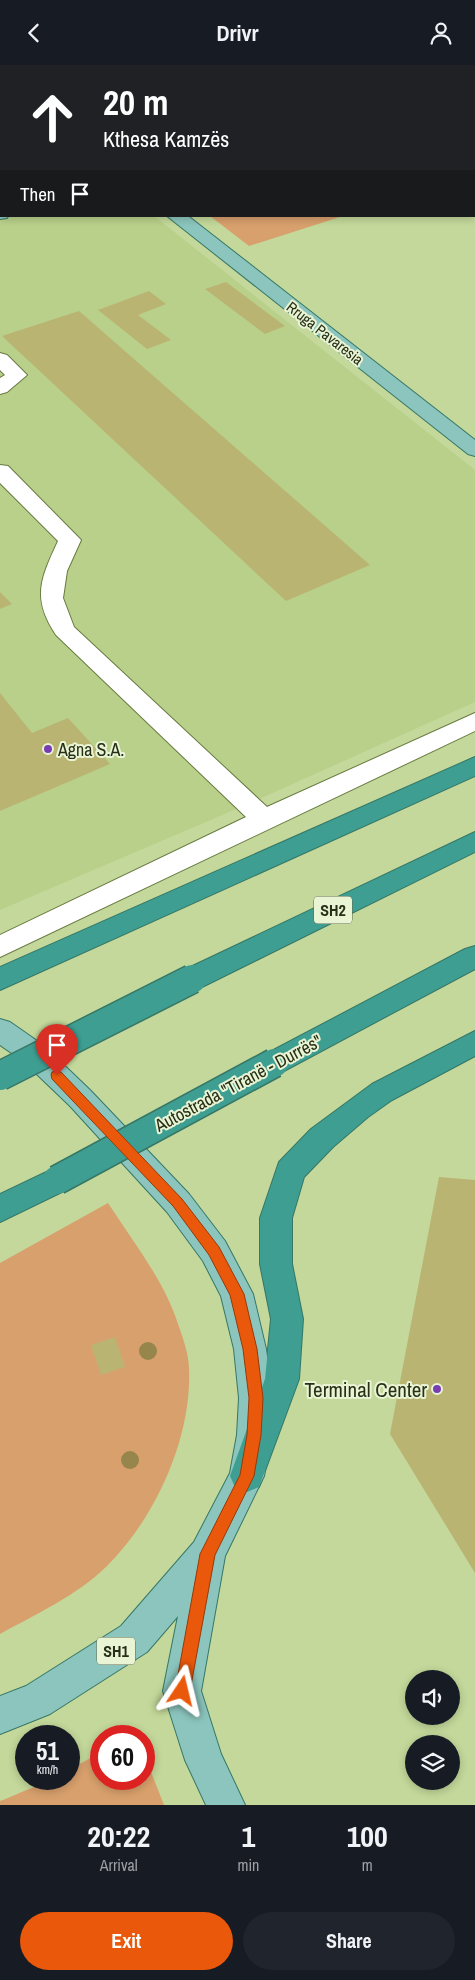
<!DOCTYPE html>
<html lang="en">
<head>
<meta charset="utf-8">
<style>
	body { margin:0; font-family:"Archivo Narrow",sans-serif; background:#20242c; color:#f1f3f6; height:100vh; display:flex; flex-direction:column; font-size:19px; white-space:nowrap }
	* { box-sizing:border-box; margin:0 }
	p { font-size:16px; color:#9ea1a6 }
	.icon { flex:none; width:28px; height:28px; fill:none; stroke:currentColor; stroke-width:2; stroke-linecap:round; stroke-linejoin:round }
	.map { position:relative; height:1740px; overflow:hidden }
	.details { display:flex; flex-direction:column; background:#171b24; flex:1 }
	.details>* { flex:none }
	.hud { position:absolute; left:0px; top:0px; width:475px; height:152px; box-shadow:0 2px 8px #0003; background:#202124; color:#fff; overflow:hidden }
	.controls { position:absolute; left:405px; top:1605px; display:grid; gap:10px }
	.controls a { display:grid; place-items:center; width:55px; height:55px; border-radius:50%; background:#171b24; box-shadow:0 2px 8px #0003; font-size:25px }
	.speed { position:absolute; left:15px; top:1660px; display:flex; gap:10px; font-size:25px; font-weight:700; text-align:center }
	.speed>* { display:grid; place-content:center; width:65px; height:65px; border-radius:50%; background:#171b24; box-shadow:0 2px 8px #0003; line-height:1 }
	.speed small { font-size:12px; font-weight:400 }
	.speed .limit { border:8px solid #d22; background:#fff; color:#111 }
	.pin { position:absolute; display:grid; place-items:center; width:42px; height:42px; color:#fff; margin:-51px -21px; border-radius:50% 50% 50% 0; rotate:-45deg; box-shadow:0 0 5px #0007 }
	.pin .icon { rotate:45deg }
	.me { position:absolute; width:55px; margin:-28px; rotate:10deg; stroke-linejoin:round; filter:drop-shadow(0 0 4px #0008) }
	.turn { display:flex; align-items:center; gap:18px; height:105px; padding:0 20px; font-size:22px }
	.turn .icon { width:65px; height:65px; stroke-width:2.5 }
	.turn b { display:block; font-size:35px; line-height:42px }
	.then { display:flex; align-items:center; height:48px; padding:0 20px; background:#0003; gap:10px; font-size:19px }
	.eta { display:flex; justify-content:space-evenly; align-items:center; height:85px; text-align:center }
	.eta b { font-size:30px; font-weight:800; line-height:35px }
	.cta { display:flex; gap:10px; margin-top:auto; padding:10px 20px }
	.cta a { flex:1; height:58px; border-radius:30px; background:#ea580c; color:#fff; font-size:20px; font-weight:800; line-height:58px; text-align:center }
	.cta a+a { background:#20242c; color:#f1f3f6 }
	header { display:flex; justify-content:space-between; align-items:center; height:65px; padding:0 20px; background:#171b24; font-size:22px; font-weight:800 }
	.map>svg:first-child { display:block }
	.built { fill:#b8d08a }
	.green { fill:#d8a06c }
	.building { fill:#bab473 }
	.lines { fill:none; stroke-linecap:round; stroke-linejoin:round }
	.minor-casing { stroke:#687b41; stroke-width:2 }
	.major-casing { stroke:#367766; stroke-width:2 }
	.highway-casing { stroke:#367766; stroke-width:2 }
	.minor { fill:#fff; fill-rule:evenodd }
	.major { fill:#8bc5bd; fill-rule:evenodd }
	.highway { fill:#3e9e91; fill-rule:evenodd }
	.highway-bridge-casing { stroke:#367766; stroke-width:31; stroke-linecap:butt }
	.highway-bridge { stroke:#3e9e91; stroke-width:28 }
	.tree { fill:#96864b }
	.route { fill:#ea580c; stroke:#983908 }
	.poi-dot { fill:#793db3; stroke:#e9f4d5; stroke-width:2 }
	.labels { text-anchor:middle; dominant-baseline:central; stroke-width:4; stroke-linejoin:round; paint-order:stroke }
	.far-street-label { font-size:15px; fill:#272f16; stroke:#e9f4d5 }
	.shield { fill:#e9f4d5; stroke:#616a4f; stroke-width:1 }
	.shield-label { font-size:16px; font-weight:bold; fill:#272f16 }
	.poi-label { font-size:18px; fill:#272f16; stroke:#e9f4d5; text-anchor:start }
	.street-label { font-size:18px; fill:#272f16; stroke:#e9f4d5 }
	.near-poi-label { font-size:21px; fill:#272f16; stroke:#e9f4d5; text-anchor:end }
</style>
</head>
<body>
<header><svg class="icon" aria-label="back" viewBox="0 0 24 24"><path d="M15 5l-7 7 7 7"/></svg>Drivr<svg class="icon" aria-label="person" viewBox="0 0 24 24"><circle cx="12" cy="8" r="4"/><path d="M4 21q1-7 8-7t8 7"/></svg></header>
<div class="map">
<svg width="475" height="1740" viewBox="0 0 475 1740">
	<rect width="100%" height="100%" fill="#c3d89a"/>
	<path class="built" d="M0,36L1,151H154L475,405V637L248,739L0,845Z"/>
	<path class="green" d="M12,0H244L246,1H14Z
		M210,151H343L249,181Z
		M108,1138C133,1177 164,1215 178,1259C183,1273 189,1290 189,1304C192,1373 155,1454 106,1502C76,1531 36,1549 0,1569V1198Z
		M101,1687V1714H144V1689L164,1740H0V1736C22,1728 46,1714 69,1714V1705Z"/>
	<path class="building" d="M226,217L285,261L265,269L205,224Z
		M149,226L166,239L138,250L171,275L147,284L98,245Z
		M79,246L370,500L286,536L2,271Z
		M0,527L12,539L0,544Z
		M0,628L32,668L68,653L110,699L0,746Z
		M439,1112L475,1115V1508L390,1369Z
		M115,1272L125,1302L101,1310L91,1280Z"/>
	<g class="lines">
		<g class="minor-casing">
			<path id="minor" d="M0,288L7,290L27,310L7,327L0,329V313L5,310L0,305Z
				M0,400L8,401L81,475L67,506L63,533L74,562L267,742L475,648V666L0,892V870L246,752L56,570C31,533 41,513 58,476L0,418Z"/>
		</g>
		<g class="major-casing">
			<path id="major" d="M0,13H1V24H0Z
				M0,144L1,151H8L7,153L0,154Z
				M167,151H188L475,375V391L468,389Z
				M0,954L10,957L43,980L90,1025L189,1129L225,1176L253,1229L266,1284L273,1333L271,1370L264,1411L225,1491L201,1626L221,1689L245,1740H206L185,1695L163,1626L178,1551L147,1587L50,1649L0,1669V1631L26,1621L121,1561L194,1477L230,1408L237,1370L239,1333L234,1284L221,1231L203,1196L167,1147L70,1041L23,996L0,980Z"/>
		</g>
		<g class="highway-casing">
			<path id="highway" d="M475,692V711L0,925V902Z
				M475,767V787L202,922L192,925L182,922L178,914L182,906Z
				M475,881V904L284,1006L274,1009L264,1006L259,998L264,990L465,884Z
				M475,966V991L392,1035L368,1052L333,1082L304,1112L292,1153V1199L303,1254L299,1314L259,1422L247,1427L235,1422L230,1411L265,1314L271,1254L260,1199V1153L279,1097L311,1064L372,1019Z
				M57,1102L68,1106L72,1115L68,1124L0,1157V1129Z"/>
		</g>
		<use href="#minor" class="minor"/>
		<use href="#major" class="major"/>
		<use href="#highway" class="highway"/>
		<g class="highway-bridge-casing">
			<path id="highway-bridge" d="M0,1011L192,914
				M57,1115L274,998"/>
		</g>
		<use href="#highway-bridge" class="highway-bridge"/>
	</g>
	<g class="tree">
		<circle cx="148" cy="1286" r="9"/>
		<circle cx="130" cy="1395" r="9"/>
	</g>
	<path class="route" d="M57,1006L61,1007L182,1134L219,1182L244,1229L257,1284L263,1333L261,1370L254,1411L215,1490L190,1626L188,1631L182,1634L177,1631L175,1626L200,1489L240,1410L247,1370L249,1333L243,1284L230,1230L209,1190L173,1141L52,1014L51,1010L52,1007Z"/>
	<g class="poi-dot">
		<circle cx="48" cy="684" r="5"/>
		<circle cx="437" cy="1324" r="5"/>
	</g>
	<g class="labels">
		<g class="far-street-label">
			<text transform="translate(325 268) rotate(38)">Rruga Pavaresia</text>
		</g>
		<g class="shield">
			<rect x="314" y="831.5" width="38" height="27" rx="4"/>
			<rect x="97" y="1572.5" width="38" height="27" rx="4"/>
		</g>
		<g class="shield-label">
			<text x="333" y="845">SH2</text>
			<text x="116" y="1586">SH1</text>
		</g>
		<g class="poi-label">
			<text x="58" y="684">Agna S.A.</text>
		</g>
		<g class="street-label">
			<text transform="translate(238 1018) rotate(-28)">Autostrada "Tiranë - Durrës"</text>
		</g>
		<g class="near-poi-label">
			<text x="427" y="1324">Terminal Center</text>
		</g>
	</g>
</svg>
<div class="controls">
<a><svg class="icon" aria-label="sound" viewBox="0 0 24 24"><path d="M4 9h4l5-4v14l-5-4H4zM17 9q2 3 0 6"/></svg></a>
<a><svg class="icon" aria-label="layers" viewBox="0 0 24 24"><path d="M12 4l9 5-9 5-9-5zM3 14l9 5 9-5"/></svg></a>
</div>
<div class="speed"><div>51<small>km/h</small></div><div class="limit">60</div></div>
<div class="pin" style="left:57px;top:1010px;background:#d93025"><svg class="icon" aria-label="arrive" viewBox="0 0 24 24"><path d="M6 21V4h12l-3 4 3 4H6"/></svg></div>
<svg class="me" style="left:182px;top:1626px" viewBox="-20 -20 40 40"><path d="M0-17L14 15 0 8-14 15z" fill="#ea580c" stroke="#fff" stroke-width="4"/></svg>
<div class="hud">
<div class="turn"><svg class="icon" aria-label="ahead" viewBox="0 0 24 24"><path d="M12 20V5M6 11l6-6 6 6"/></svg><div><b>20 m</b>Kthesa Kamzës</div></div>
<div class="then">Then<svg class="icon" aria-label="arrive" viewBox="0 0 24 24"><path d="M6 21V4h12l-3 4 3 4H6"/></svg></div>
</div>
</div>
<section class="details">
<div class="eta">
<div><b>20:22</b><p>Arrival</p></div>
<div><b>1</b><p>min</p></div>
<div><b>100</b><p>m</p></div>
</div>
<div class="cta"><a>Exit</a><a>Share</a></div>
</section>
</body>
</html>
